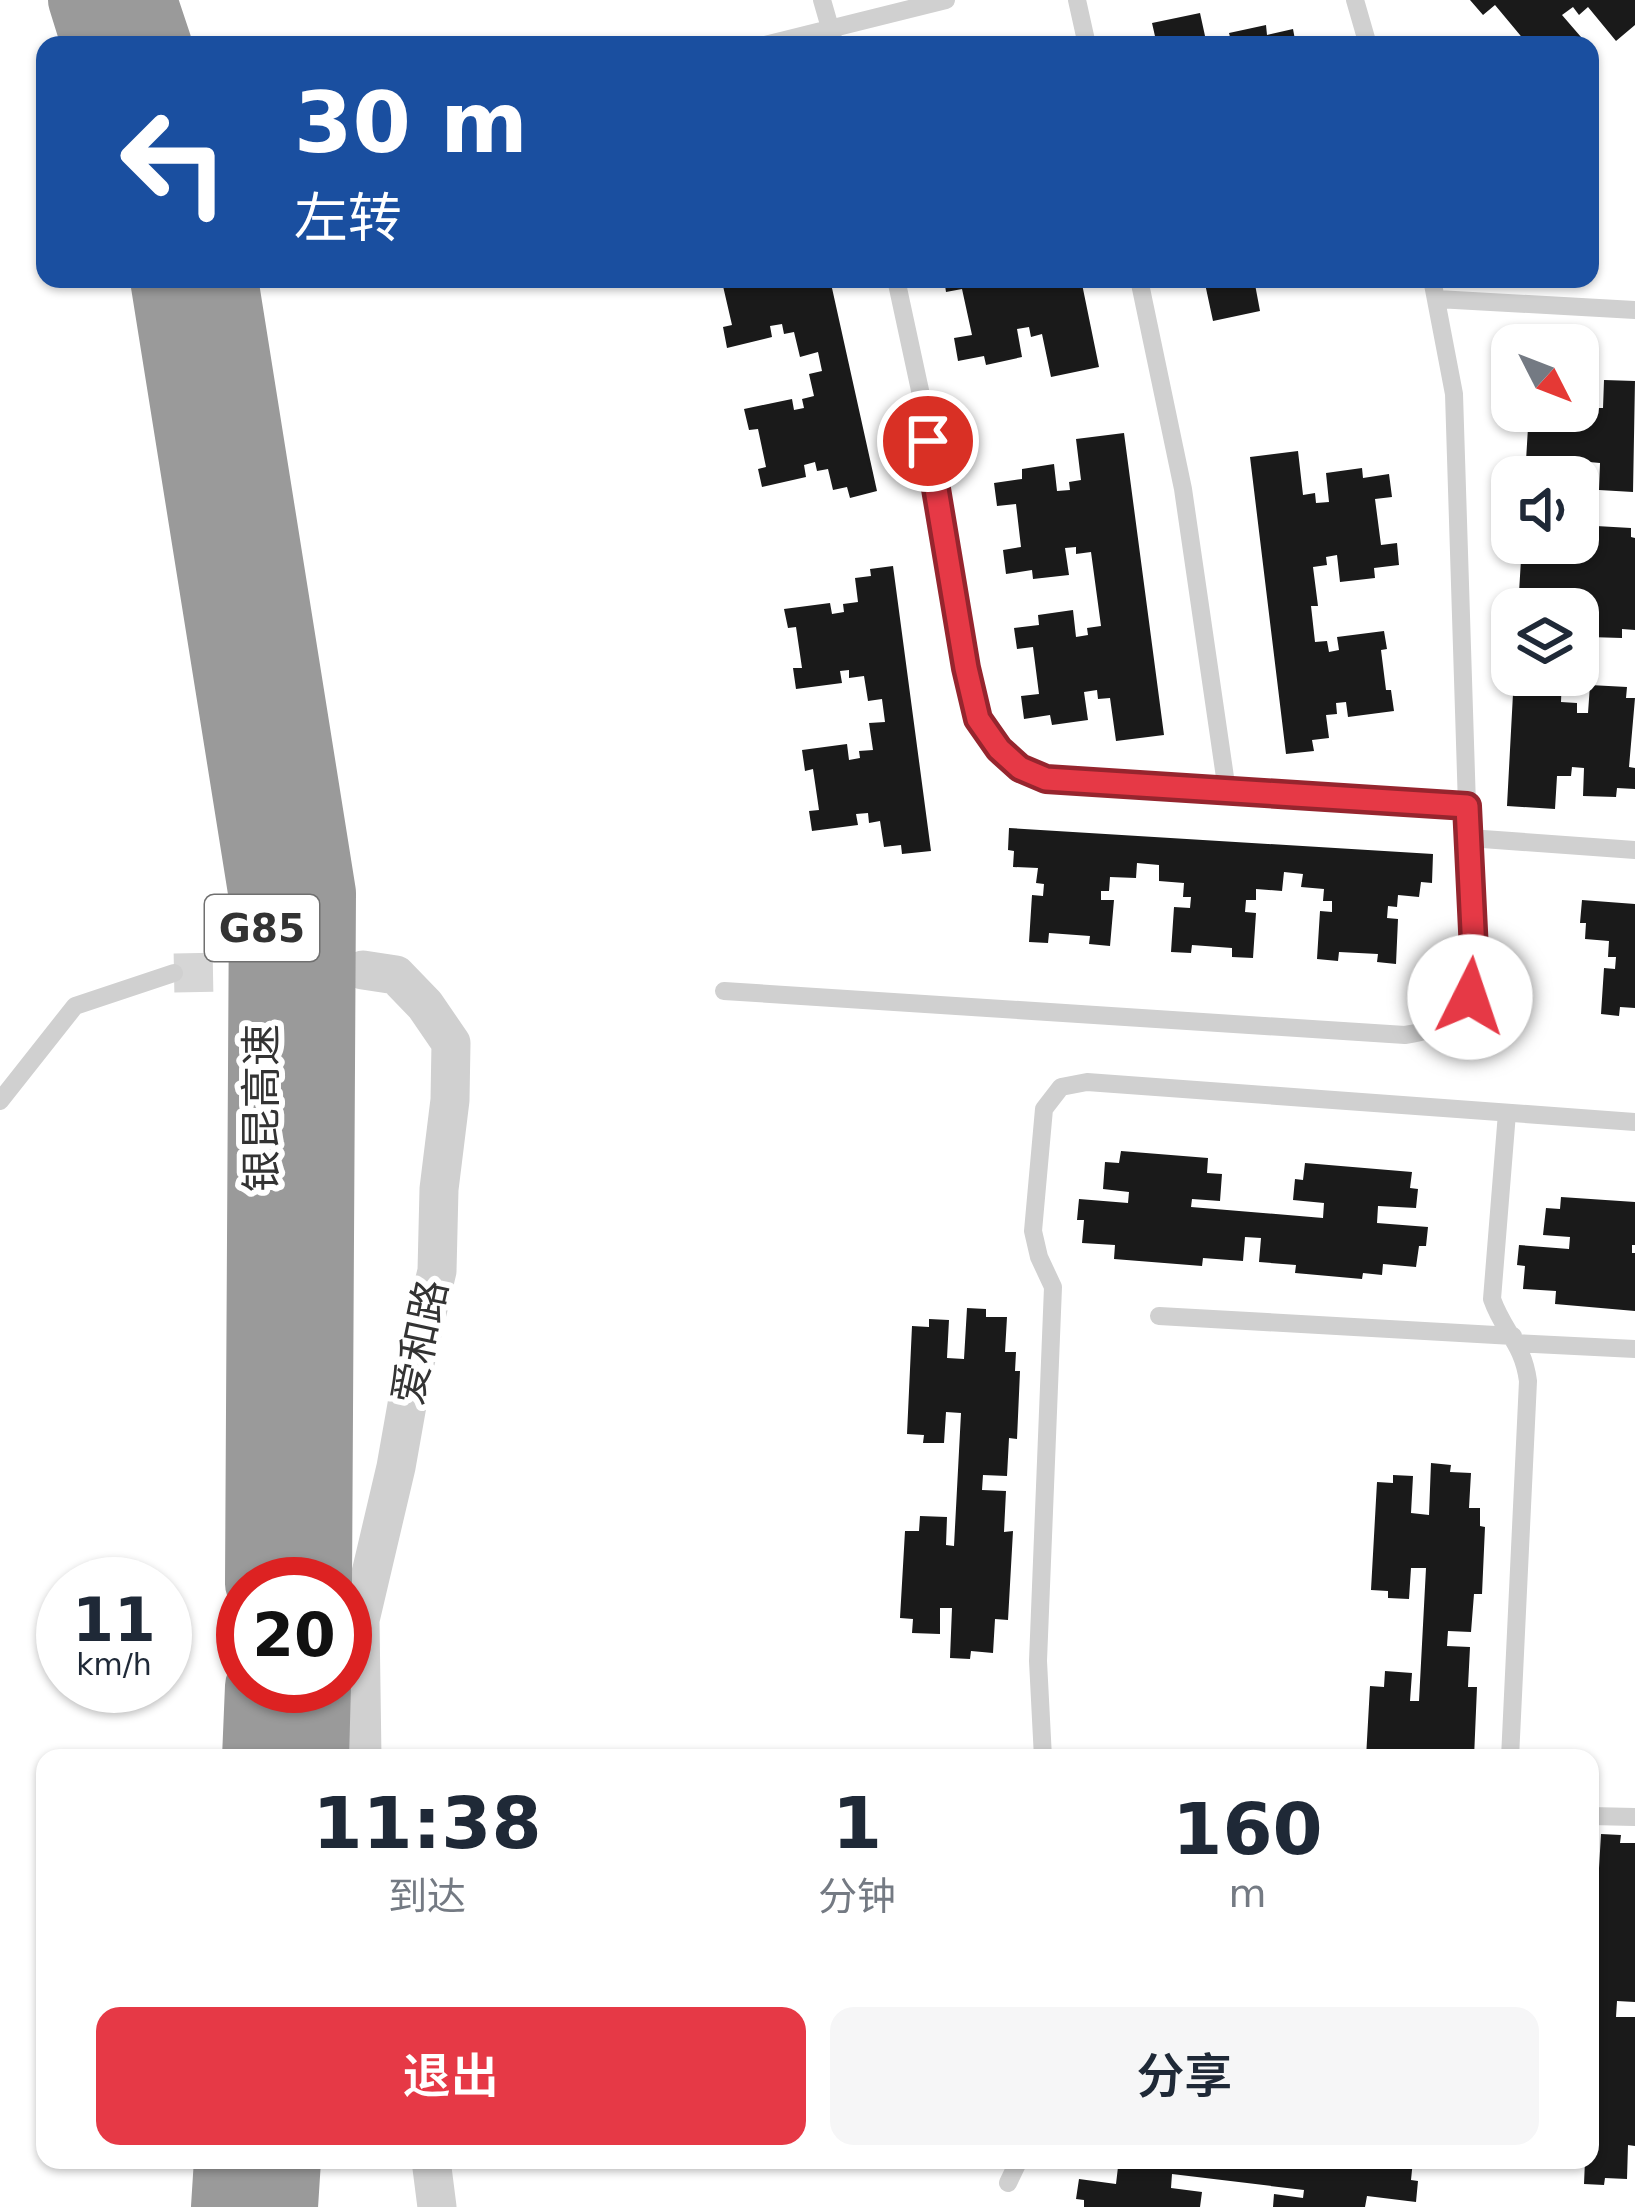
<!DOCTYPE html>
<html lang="zh">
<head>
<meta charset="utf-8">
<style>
	body { margin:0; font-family:"DejaVu Sans","Noto Sans SC",sans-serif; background:#f6f6f7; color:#1f2937; height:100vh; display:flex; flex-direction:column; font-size:45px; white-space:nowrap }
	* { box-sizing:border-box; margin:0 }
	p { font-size:39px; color:#747a83 }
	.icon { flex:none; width:66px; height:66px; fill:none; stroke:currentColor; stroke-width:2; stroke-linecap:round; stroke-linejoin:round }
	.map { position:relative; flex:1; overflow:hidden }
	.details { position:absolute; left:36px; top:1749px; width:1563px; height:420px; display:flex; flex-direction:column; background:#fff; border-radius:24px; box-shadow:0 3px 9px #0004 }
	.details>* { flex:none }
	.guide { position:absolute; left:36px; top:36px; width:1563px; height:252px; border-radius:24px; box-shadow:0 3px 9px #0004; background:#1a4fa0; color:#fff; overflow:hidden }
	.needle { width:78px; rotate:132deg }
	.buttons { position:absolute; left:1491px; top:324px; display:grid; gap:24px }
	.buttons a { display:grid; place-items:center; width:108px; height:108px; border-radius:24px; background:#fff; box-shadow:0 3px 9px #0004; font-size:60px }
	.speed { position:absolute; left:36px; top:1557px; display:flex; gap:24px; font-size:60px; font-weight:700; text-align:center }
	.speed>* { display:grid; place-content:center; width:156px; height:156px; border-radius:50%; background:#fff; box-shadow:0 3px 9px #0004; line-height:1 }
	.speed small { font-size:30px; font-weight:400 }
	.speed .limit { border:18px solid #d22; background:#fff; color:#111 }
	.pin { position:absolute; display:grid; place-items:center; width:102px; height:102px; color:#fff; margin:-51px; border:6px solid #fff; border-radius:50%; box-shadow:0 3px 12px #0007 }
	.me { position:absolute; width:132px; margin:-66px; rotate:4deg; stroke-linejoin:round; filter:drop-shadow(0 0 9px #0008) }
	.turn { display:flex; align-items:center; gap:42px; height:252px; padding:0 60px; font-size:54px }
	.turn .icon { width:156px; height:156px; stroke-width:2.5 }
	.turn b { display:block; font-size:84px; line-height:102px }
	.eta { display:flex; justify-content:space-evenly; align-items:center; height:204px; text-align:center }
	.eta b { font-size:72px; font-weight:600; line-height:84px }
	.action { display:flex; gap:24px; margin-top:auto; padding:24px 60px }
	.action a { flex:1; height:138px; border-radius:24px; background:#e63946; color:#fff; font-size:48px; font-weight:600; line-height:138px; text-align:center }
	.action a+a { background:#f6f6f7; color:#1f2937 }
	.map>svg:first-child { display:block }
	.building { fill:#1a1a1a }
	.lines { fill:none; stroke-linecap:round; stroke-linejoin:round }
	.minor-tunnel { stroke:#d6d6d6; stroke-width:39; stroke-dasharray:39 20; stroke-linecap:butt }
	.service { stroke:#d0d0d0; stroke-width:18 }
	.minor { stroke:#d0d0d0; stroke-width:39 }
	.motorway { stroke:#9a9a9a; stroke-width:66 }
	.route-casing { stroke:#96252e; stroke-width:30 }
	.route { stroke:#e63946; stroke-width:21 }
	.labels { text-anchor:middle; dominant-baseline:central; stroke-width:12; stroke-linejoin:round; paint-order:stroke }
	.shield { fill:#fff; stroke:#707070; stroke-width:3 }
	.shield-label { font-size:39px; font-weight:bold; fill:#333 }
	.street-label { font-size:42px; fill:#333; stroke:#fff }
</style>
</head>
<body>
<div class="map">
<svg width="1635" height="2207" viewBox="0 0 1635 2207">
	<rect width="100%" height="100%" fill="#fff"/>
	<path class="building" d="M1470,0H1635V25L1616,41L1588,7L1579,15L1573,7L1562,15L1581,37L1571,45H1521L1525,41L1495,5L1483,15Z
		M1200,13L1207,45H1157L1152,23Z
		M1266,25L1267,35L1293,29L1296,45H1232L1229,33Z
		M714,279H830L877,491L850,498L847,487L833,490L828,469L817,471L815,462L804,465L806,477L762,487L758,469L766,467L758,429L749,430L744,409L792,399L794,410L804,408L802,399L814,396L809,374L822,371L818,352L800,357L794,332L784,334L782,324L770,326L772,337L727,348L723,327L732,325L723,286L716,287Z
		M944,279H1081L1099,367L1051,377L1042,334L1031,337L1029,327L1017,329L1022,357L986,365L984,356L958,361L954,338L972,335L962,289L946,292Z
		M1204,279H1254L1260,311L1213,321Z
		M1604,380L1635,381L1633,492L1599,490L1600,463L1589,462V470L1574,469L1573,477H1525L1529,411H1578V396L1590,397V408H1603Z
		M1124,433L1164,735L1116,741L1110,698L1098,699L1097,690L1084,692L1088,720L1052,725L1050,715L1024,719L1021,696L1039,694L1033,647L1017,649L1014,628L1039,625L1038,615L1073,610L1076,637L1088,635L1087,628L1101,626L1091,552L1076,554V547L1065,548L1069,575L1033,579L1032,570L1006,574L1003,550L1021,547L1016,504L997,506L994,483L1022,479V469L1054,464L1057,491L1070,490L1069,482L1081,480L1076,439Z
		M1298,451L1303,495L1315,493L1316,503L1329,502L1326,473L1362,468L1363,478L1389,474L1392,497L1375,499L1381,545L1397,543L1399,565L1374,568L1375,578L1340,582L1337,555L1326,557L1327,565L1313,567L1318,606H1311L1315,642L1327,641L1329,652L1339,650L1337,637L1384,631L1387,649L1381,650L1386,690H1391L1394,711L1348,717L1346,702L1336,703L1337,714L1326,715L1329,738L1312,740L1314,751L1286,754L1250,457Z
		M1596,526L1631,528V537L1635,538V630L1622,629V638L1589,637L1590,609H1518L1522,543L1585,544L1584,552H1594Z
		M893,566L931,851L902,854L901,845L884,847L880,821L869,823L868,813L856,814L858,825L812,831L809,811L819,810L813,769L805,771L802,750L847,744L849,760L860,758L859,751L873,750L869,723L885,722L882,699L868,701L864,676L849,678V670L840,671L842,683L796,689L793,668H802L796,627L788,628L784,609L830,603L832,614L844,612L843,604L858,602L855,578L871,576L870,569Z
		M1514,675H1562L1561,702L1577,703V713H1588L1590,685L1627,687L1626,698H1635L1629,767L1635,768V789L1617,788L1616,797L1583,796L1584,768L1572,767L1571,776H1557L1555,809L1507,806Z
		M1009,828L1433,854L1432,883L1421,882L1419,897L1398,895L1397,907L1388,906L1387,918L1398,919L1396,964L1377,962L1378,954L1339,952L1338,961L1317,959L1320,911L1332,912V901H1323L1324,889L1301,887L1303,874L1284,872L1282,891L1256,889V900H1246L1245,912L1256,913L1253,958L1232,957V948L1192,945L1191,953L1171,952L1174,907L1190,908L1191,897H1183L1184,883L1159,881V865L1137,863L1136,878L1110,877L1109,891H1101V900H1114L1110,946L1089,944L1090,936L1049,933L1048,943L1029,942L1032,895L1043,896L1044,884L1036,883L1038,868L1013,867L1014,851L1008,850Z
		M1582,900L1635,904V1008L1620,1007L1619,1016L1601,1014L1604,968L1615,969L1616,957H1608L1609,941L1585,939L1586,923H1580Z
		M1121,1151L1208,1158L1207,1173L1222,1174L1220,1201L1192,1199L1191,1207L1323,1218L1324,1203L1293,1200L1295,1179L1303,1180L1305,1163L1412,1172L1410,1188L1418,1189L1416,1208L1378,1206L1377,1223L1428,1227L1426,1246H1419L1416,1267L1383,1264L1382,1275L1363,1273L1362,1279L1295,1273L1296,1265L1259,1262L1261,1238L1245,1237L1243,1261L1203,1258L1202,1266L1114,1259L1115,1245L1082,1243L1084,1220H1077L1079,1199L1128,1203L1129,1192L1103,1189L1105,1162L1119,1163Z
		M1561,1197L1635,1202V1245H1632V1253H1635V1311L1555,1304L1556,1291L1523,1289L1525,1266L1517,1265L1519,1245L1569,1249L1570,1237L1543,1235L1546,1208L1560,1209Z
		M967,1308L986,1309V1317H1007L1005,1352H1016L1015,1371H1020L1017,1439L1009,1438L1007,1476L983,1475L982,1490L1006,1491L1004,1532L1013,1531L1008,1620L995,1619L993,1653L971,1651L970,1659L950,1658L952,1608H940V1634L912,1633L913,1619L900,1618L905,1531H919L920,1516L947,1517L946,1545L954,1546L961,1413L946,1412L944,1443H923L924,1435L907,1434L912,1326L929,1327V1319L949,1320L947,1358L964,1359Z
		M1431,1463L1451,1465L1450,1472L1471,1473L1469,1508H1480V1526L1485,1527L1482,1594H1474L1471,1632L1448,1631L1447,1646L1470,1647L1468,1687H1477L1474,1758H1366L1370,1686L1384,1687L1385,1671L1412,1673L1410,1701H1419L1426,1568H1411L1409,1599L1388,1598V1591L1371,1590L1377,1482L1393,1483V1475L1413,1476L1411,1513L1429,1515Z
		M1601,1834L1621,1835L1620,1843H1635V2002L1617,2001L1616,2017H1635V2146L1628,2145L1627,2179L1605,2178L1604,2185L1584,2184L1585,2160H1590V2037L1595,1939H1590V1885H1598Z
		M1088,2160H1413L1411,2180L1418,2181L1416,2202L1367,2196L1365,2207H1273L1274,2194L1303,2198L1304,2190L1172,2174L1171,2188L1202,2192L1200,2207H1084V2200L1076,2199L1079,2179L1116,2184L1118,2167L1088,2163Z"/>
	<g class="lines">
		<path class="minor-tunnel" d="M174,973L283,971"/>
		<path class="service" d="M822,0L835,45
			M1077,0L1087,45
			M1355,0L1368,45
			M765,45L946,0
			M896,279L921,395L966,669L978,719L999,749L1020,768L1046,779L1467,806
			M1139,279L1183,489L1227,791
			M1437,299L1635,310
			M1469,838L1635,850
			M724,991L1405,1035C1447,1029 1466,1014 1475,972L1467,806L1454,394L1432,279
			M0,1101L75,1006L174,973
			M1507,1113L1492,1299C1504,1333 1523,1343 1528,1381L1510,1758
			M1159,1316L1513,1336
			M1516,1343L1635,1349
			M1043,1758L1038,1661L1053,1287L1039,1257L1033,1231L1044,1109L1061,1087L1087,1082L1635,1122
			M1590,1816L1635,1817
			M1008,2183L1019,2160"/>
		<path class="minor" d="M362,1758L360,1620L396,1467L413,1371L437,1271L439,1189L450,1100L451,1043L425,1005L396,975L363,970
			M431,2160L437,2207"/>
		<path class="motorway" d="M81,0L95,45
			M144,0L159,45
			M163,279L262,898L258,1584
			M225,279L323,893L319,1584
			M255,1758L258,1686
			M316,1758L318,1686
			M224,2207L227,2160
			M285,2207L288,2160"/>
	</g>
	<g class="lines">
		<g class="route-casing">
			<path id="route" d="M928,441L966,668L978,719L999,749L1020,768L1046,779L1467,806L1475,972L1470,997"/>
		</g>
		<use href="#route" class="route"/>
	</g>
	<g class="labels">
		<rect class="shield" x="205" y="895" width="114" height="66" rx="9"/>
		<g class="shield-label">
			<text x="262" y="928">G85</text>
		</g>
		<g class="street-label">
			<text transform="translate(261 1108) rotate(-90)">银昆高速</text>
			<text transform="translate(420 1342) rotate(-78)">爱和路</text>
		</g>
	</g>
</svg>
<div class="buttons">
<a><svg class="needle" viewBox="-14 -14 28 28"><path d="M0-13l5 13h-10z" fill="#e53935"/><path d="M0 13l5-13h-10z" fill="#747a83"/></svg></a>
<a><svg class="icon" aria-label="sound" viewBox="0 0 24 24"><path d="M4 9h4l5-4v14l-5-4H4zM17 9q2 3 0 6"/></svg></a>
<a><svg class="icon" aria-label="layers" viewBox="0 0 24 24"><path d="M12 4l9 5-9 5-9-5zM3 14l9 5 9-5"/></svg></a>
</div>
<div class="speed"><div>11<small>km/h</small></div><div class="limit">20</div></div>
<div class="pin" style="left:928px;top:441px;background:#d93025"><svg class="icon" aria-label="arrive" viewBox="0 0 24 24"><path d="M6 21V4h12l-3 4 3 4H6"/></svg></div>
<svg class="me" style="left:1470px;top:997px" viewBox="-20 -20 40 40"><circle r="19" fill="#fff"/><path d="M0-13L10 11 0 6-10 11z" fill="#e63946"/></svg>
<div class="guide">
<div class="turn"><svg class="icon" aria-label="left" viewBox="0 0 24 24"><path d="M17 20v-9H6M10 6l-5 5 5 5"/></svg><div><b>30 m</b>左转</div></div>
</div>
<section class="details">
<div class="eta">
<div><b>11:38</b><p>到达</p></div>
<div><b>1</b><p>分钟</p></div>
<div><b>160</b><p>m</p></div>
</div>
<div class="action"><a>退出</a><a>分享</a></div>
</section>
</div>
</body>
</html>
